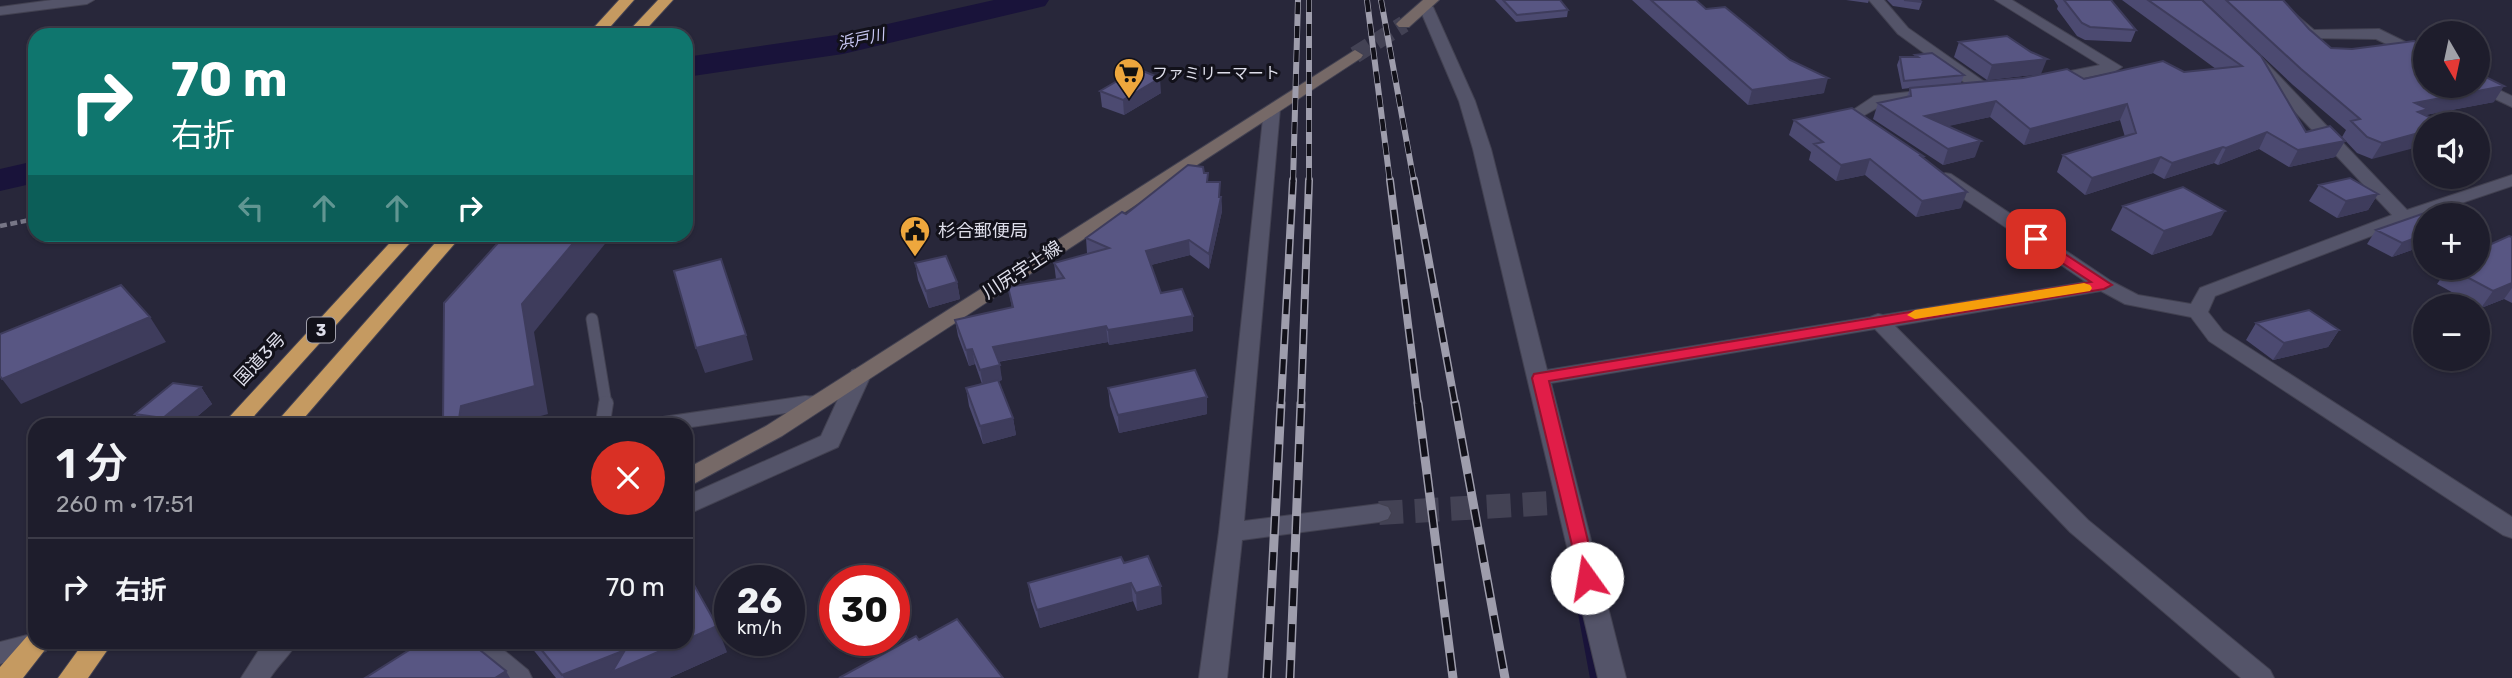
<!DOCTYPE html>
<html lang="ja">
<head>
<meta charset="utf-8">
<style>
	body { margin:0; font-family:Rubik,"Noto Sans JP",sans-serif; background:#262634; color:#f1f3f6; height:100vh; display:flex; flex-direction:column; font-size:26px; white-space:nowrap }
	* { box-sizing:border-box; margin:0 }
	p { font-size:23px; color:#a1a2a9 }
	.icon { flex:none; width:38px; height:38px; fill:none; stroke:currentColor; stroke-width:2; stroke-linecap:round; stroke-linejoin:round }
	.map { position:relative; flex:1; overflow:hidden }
	.drawer { position:absolute; left:28px; top:418px; width:665px; height:231px; display:flex; flex-direction:column; background:#1e1d2c; border-radius:21px; box-shadow:0 2px 5px #0004,0 0 0 2px #3c3b48 }
	.drawer>* { flex:none }
	.hud { position:absolute; left:28px; top:28px; width:665px; height:214px; border-radius:21px; box-shadow:0 2px 5px #0004,0 0 0 2px #3c3b48; background:#0f766e; color:#fff; overflow:hidden }
	.needle { width:46px; rotate:171deg }
	.tools { position:absolute; left:2413px; top:21px; display:grid; gap:14px }
	.tools a { display:grid; place-items:center; width:77px; height:77px; border-radius:50%; background:#1e1d2c; box-shadow:0 2px 5px #0004,0 0 0 2px #3c3b48; font-size:35px }
	.speed { position:absolute; left:714px; top:565px; display:flex; gap:14px; font-size:35px; font-weight:700; text-align:center }
	.speed>* { display:grid; place-content:center; width:91px; height:91px; border-radius:50%; background:#1e1d2c; box-shadow:0 2px 5px #0004,0 0 0 2px #3c3b48; line-height:1 }
	.speed small { font-size:18px; font-weight:400 }
	.speed .limit { border:10px solid #d22; background:#fff; color:#111 }
	.pin { position:absolute; display:grid; place-items:center; width:60px; height:60px; color:#fff; margin:-30px; border-radius:14px; box-shadow:0 4px 10px #0006 }
	.me { position:absolute; width:77px; margin:-38px; rotate:347deg; stroke-linejoin:round; filter:drop-shadow(0 0 5px #0008) }
	.turn { display:flex; align-items:center; gap:24px; height:147px; padding:0 28px; font-size:32px }
	.turn .icon { width:91px; height:91px; stroke-width:2.5 }
	.turn b { display:block; font-size:49px; line-height:60px }
	.lanes { display:flex; align-items:center; height:66px; padding:0 28px; background:#0003; justify-content:center; gap:35px; direction:ltr }
	.lanes .off { opacity:.35 }
	.round { display:grid; place-items:center; flex:none; width:74px; height:74px; border-radius:37px; background:#262634 }
	.summary { display:flex; align-items:center; justify-content:space-between; height:119px; padding:0 28px }
	h1 { font-size:42px; font-weight:600; line-height:52px }
	ul { padding:0; list-style:none }
	li { display:flex; align-items:center; gap:21px; height:98px; padding:0 28px; border-top:2px solid #3c3b48 }
	li div { flex:1 }
	li b { display:block; font-size:26px }
	li em { font-style:normal }
	.map>svg:first-child { display:block }
	.lines { fill:none; stroke-linecap:round; stroke-linejoin:round }
	.stream { stroke:#19133a; stroke-width:8 }
	.river { fill:#19133a; fill-rule:evenodd }
	.street-tunnel { stroke:#434254; stroke-width:24; stroke-dasharray:24 12; stroke-linecap:butt }
	.secondary-tunnel { stroke:#434254; stroke-width:17; stroke-dasharray:17 8; stroke-linecap:butt }
	.lane-far1-casing { stroke:#424151; stroke-width:13 }
	.lane-casing { stroke:#424151; stroke-width:16 }
	.street-casing { stroke:#424151; stroke-width:2 }
	.secondary-casing { stroke:#424151; stroke-width:2 }
	.highway-casing { stroke:#424151; stroke-width:2 }
	.path { stroke:#777686; stroke-width:4.5; stroke-dasharray:7 3.5; stroke-linecap:butt }
	.lane-far1 { stroke:#545469; stroke-width:11 }
	.lane { stroke:#545469; stroke-width:14 }
	.street { fill:#545469; fill-rule:evenodd }
	.secondary { fill:#766967; fill-rule:evenodd }
	.highway { fill:#c59a61; fill-rule:evenodd }
	.rail-far2-casing { stroke:#9e9dac; stroke-width:6 }
	.rail-far1-casing { stroke:#9e9dac; stroke-width:8 }
	.rail-casing { stroke:#9e9dac; stroke-width:9 }
	.rail-far2 { stroke:#12111a; stroke-width:4.5; stroke-dasharray:12; stroke-linecap:butt }
	.rail-far1 { stroke:#12111a; stroke-width:5; stroke-dasharray:15; stroke-linecap:butt }
	.rail { stroke:#12111a; stroke-width:6; stroke-dasharray:18; stroke-linecap:butt }
	.wall { fill:#4c4a71 }
	.shaded-wall { fill:#3e3c5c }
	.building { fill:#585683; stroke:#3e3c5c; stroke-width:2 }
	.route { fill:#e11d48; stroke:#92132f; stroke-width:2 }
	.slow { fill:#f59e0b }
	.labels { text-anchor:middle; dominant-baseline:central; stroke-width:6; stroke-linejoin:round; paint-order:stroke }
	.far-water-label { font-size:16px; font-style:italic; fill:#c8c7f3; stroke:#12111a }
	.far-poi-label { font-size:16px; fill:#dedeea; stroke:#12111a; text-anchor:start }
	.shield { fill:#12111a; stroke:#a1a0ac; stroke-width:2 }
	.shield-label { font-size:16px; font-weight:bold; fill:#dedeea }
	.poi-label { font-size:18px; fill:#dedeea; stroke:#12111a; text-anchor:start }
	.street-label { font-size:18px; fill:#dedeea; stroke:#12111a }
</style>
</head>
<body>
<div class="map">
<svg width="2512" height="678" viewBox="0 0 2512 678">
	<rect width="100%" height="100%" fill="#28273a"/>
	<g class="lines">
		<path class="stream" d="M1577,586L1594,678"/>
		<path class="river" d="M994,0H1049L1045,6L843,54L686,77V57L843,34Z
			M35,161V183L0,191V169Z"/>
		<path class="street-tunnel" d="M1379,513L1569,502"/>
		<path class="secondary-tunnel" d="M1355,55L1404,24"/>
		<g class="lane-far1-casing">
			<path id="lane-far1" d="M592,319L606,404
				M795,404L817,401"/>
		</g>
		<g class="lane-casing">
			<path id="lane" d="M606,403L603,422L610,425
				M657,425L806,403"/>
		</g>
		<g class="street-casing">
			<path id="street" d="M52,0H94L87,4L0,15V7Z
				M1869,0H1884L1908,28L1989,85L1991,88L1989,91L1960,93L1958,90L1960,87L1968,85L1898,34Z
				M1995,0H2012L2122,67L2114,72L2047,85L2041,83L2039,80L2041,77L2100,65Z
				M2263,0H2279L2314,30L2379,29L2426,52V63L2376,39L2305,38Z
				M1426,3L1433,7L1475,101L1491,149L1547,370L1870,317L1878,314L1883,315L2086,282L1939,182L1936,178L1945,173L1951,174L2111,281L2138,295L2191,304L2200,288L2392,215L2250,64L2248,61L2250,58H2262L2407,210L2512,175V186L2426,215L2215,296L2208,312L2223,331L2512,517V538L2503,535L2209,341L2191,317L2125,304L2101,291L1895,326L2088,520L2270,670L2274,678H2241L2070,532L1875,329L1551,383L1626,678H1598L1473,149L1459,101L1419,7Z
				M2478,80L2512,96V107L2472,88L2470,86H2478Z
				M1934,89L1942,94L1940,97L1884,104L1863,116L1877,128L1874,132H1862L1844,116L1874,96Z
				M1272,104L1280,109L1244,521L1379,504L1388,507L1391,513L1388,519L1379,522L1242,540L1227,678H1199L1219,532L1264,109Z
				M860,368L868,370L871,375L838,447L686,515V496L821,436L849,375L852,370Z
				M35,633V642H50L46,651L0,664V642Z
				M264,642H297C292,653 278,665 270,678H241Z
				M462,642H494L528,670L532,678H499L466,650Z"/>
		</g>
		<g class="secondary-casing">
			<path id="secondary" d="M1423,0H1439L1409,27H1399L1396,24L1399,21Z
				M1355,50L1363,55L1361,58L782,436L686,488V469L766,426Z"/>
		</g>
		<g class="highway-casing">
			<path id="highway" d="M619,0H634L603,35H587Z
				M658,0H673L641,35H625Z
				M398,234H418L246,425H222Z
				M443,234H463L298,425H274Z
				M35,632V642H51L23,678H0V667L29,634Z
				M84,642H113L88,678H58Z"/>
		</g>
		<path class="path" d="M0,226L35,219"/>
		<use href="#lane-far1" class="lane-far1"/>
		<use href="#lane" class="lane"/>
		<use href="#street" class="street"/>
		<use href="#secondary" class="secondary"/>
		<use href="#highway" class="highway"/>
		<g class="rail-far2-casing">
			<path id="rail-far2" d="M1309,0V182
				M1367,0L1390,182
				M1381,0L1414,182
				M1293,182L1298,0"/>
		</g>
		<g class="rail-far1-casing">
			<path id="rail-far1" d="M1390,180L1418,404
				M1414,180L1455,404
				M1281,404L1293,180
				M1301,404L1309,180"/>
		</g>
		<g class="rail-casing">
			<path id="rail" d="M1418,403L1453,678
				M1455,403L1505,678
				M1267,678L1281,403
				M1290,678L1301,403"/>
		</g>
		<use href="#rail-far2" class="rail-far2"/>
		<use href="#rail-far1" class="rail-far1"/>
		<use href="#rail" class="rail"/>
	</g>
	<path class="wall" d="M1495,0H1560L1568,10L1567,17L1516,22Z
		M1632,0H1696L1706,9L1824,93L1748,105Z
		M1846,0H1869L1868,3Z
		M1887,0H1919L1922,2L1919,10L1893,6Z
		M2054,0H2111L2136,30L2131,42L2085,40L2077,36L2057,9L2058,6Z
		M2122,0H2202L2306,132L2345,141L2335,157L2289,167L2259,149L2218,165L2214,163L2164,179L2153,173L2085,195L2057,172L2063,155L2125,137L2120,120L2024,145L1990,117L1947,126L1975,157L1943,165L1873,119L1878,103L1907,97L1910,88L1902,89L1897,65L1900,57H1914L1915,55L1964,75L1961,83L2084,79L2216,69Z
		M2203,0H2283L2309,29L2331,48L2494,102L2425,115L2372,159L2357,153L2342,137L2346,130L2293,85Z
		M1959,42L2031,52L2041,74L1987,80L1954,57Z
		M1100,91L1161,93L1124,115L1102,107Z
		M1794,120L1923,158L1961,208L1916,217L1865,175L1836,181L1809,160L1811,152L1789,135Z
		M1204,173L1208,182H1220V197H1221L1222,211L1209,269L1190,255L1151,265L1161,293L1193,316V331L1109,345L1108,342L998,362L1002,380L999,381L1013,418L1016,435L983,444L969,406L966,388L982,384L975,364L969,366L958,336L955,320L1012,308L1008,287L1056,279L1054,263L1089,254L1087,253L1086,238L1126,214Z
		M2319,185L2378,194L2368,210L2337,218L2309,201Z
		M2123,206L2212,235L2152,255L2111,230Z
		M2426,215V245L2392,257L2367,244L2376,230Z
		M2512,237V303L2504,299L2481,308L2437,284L2448,268H2478Z
		M915,263L957,282L960,299L929,308L918,280Z
		M2256,323L2339,330L2328,347L2273,360L2246,340Z
		M201,387L212,404L187,425H143L135,414Z
		M1108,388L1207,414L1119,433L1110,406Z
		M1124,563L1162,604L1137,611L1133,601L1040,628L1031,601L1028,583Z
		M527,642H686L727,652L669,678H556Z"/>
	<path class="shaded-wall" d="M2047,59L2041,74L1987,80L1992,65Z
		M1160,78L1161,93L1124,115L1123,100Z
		M1828,78L1824,93L1748,105L1752,90Z
		M2504,86L2494,102L2425,115L2418,125L2415,103Z
		M1996,101L1990,117L1922,132L1925,116Z
		M2127,104L2120,120L2024,145L2030,129Z
		M2426,131V145L2372,159L2382,143Z
		M2267,132L2259,149L2218,165L2226,148Z
		M1981,141L1975,157L1943,165L1948,149Z
		M2345,141L2335,157L2289,167L2298,150Z
		M2223,147L2214,163L2164,179L2172,163Z
		M2161,157L2153,173L2085,195L2092,178Z
		M1870,159L1865,175L1836,181L1841,165Z
		M1220,182V203L1221,197L1222,211L1209,269V254Z
		M1967,192L1961,208L1916,217L1922,201Z
		M2378,194L2368,210L2337,218L2346,201Z
		M2225,211L2212,235L2152,255L2164,231Z
		M581,234H613L534,332L548,414L508,425H458L461,406L522,304Z
		M2426,234V245L2392,257L2402,243Z
		M1189,240L1190,255L1147,266L1146,251Z
		M957,282L960,299L929,308L926,291Z
		M2512,283V288L2504,299L2481,308L2493,291Z
		M1193,316V331L1109,345L1108,330Z
		M150,317L166,342L21,404L2,379Z
		M1106,326L1108,342L995,362L993,347Z
		M2339,330L2328,347L2273,360L2284,343Z
		M746,335L753,360L705,373L696,348Z
		M972,349L975,364L969,366L966,350Z
		M1000,365L1002,380L983,385L980,370Z
		M201,387L212,404L187,425H168L163,418Z
		M1207,397V414L1119,433L1118,415Z
		M1013,418L1016,435L983,444L980,426Z
		M1131,583L1133,601L1040,628L1037,610Z
		M1161,586L1162,604L1137,611L1136,593Z
		M717,626L727,652L669,678H564L562,675L625,650L686,642V640Z
		M506,671L510,678H495Z"/>
	<path class="building" d="M1503,0H1560L1568,10L1517,15Z
		M1651,0H1696L1706,9L1725,7L1790,60L1828,78L1752,90Z
		M1904,0H1919L1922,2Z
		M2064,0H2111L2136,30L2090,27L2082,23Z
		M2148,0H2202L2261,56L2306,132L2330,126L2345,141L2298,150L2267,132L2226,148L2223,147L2172,163L2161,157L2092,178L2063,155L2136,133L2127,104L2030,129L1996,101L1925,116L1981,141L1948,149L1878,103L1911,96L1910,88L2023,78L2067,69L2084,79L2163,61L2184,72L2242,66Z
		M2226,0H2283L2309,29L2331,48L2352,49L2414,41L2426,47V86H2478V73L2504,86L2415,103L2428,109L2418,112L2444,124H2426V131L2382,143L2367,137L2351,121L2360,119L2301,69Z
		M2007,36L2031,52L2047,59L1992,65L1959,42Z
		M1932,53L1964,75L1904,81L1900,57H1918L1915,55Z
		M1138,69L1160,78L1123,100L1100,91Z
		M1852,108L1923,156H1921L1967,192L1922,201L1870,159L1841,165L1814,144L1823,142L1794,120Z
		M1188,165L1203,167L1204,173H1208L1207,182H1220L1219,197H1221L1209,254L1189,240L1146,251L1161,293L1182,289L1193,316L1108,330L1106,326L993,347L1000,365L980,370L972,349L966,350L955,320L1013,307L1008,287L1064,278L1054,263L1109,248L1086,238L1122,212L1126,214Z
		M2350,178L2378,194L2346,201L2319,185Z
		M2183,187L2225,211L2164,231L2123,206Z
		M2442,207L2460,215H2426V234L2402,243L2376,230Z
		M506,234H581L522,304L535,386L461,406L458,425H443L444,303Z
		M2509,236L2512,237V283L2493,291L2450,268H2478V250Z
		M946,256L957,282L926,291L915,263Z
		M721,259L746,335L696,348L674,271Z
		M121,285L150,317L2,379L0,376V334Z
		M2309,310L2339,330L2284,343L2256,323Z
		M1195,370L1207,397L1118,415L1108,388Z
		M998,380L1013,418L980,426L966,388Z
		M173,383L201,387L163,418L135,414Z
		M589,421V425H567Z
		M1148,556L1161,586L1136,593L1131,583L1037,610L1028,583L1121,557L1124,563Z
		M694,585L717,626L686,640V589Z
		M957,619L1003,678H839L916,636L919,640Z
		M422,642H470L506,671L495,678H365Z
		M535,642H681L612,672L625,650L562,675Z"/>
	<path class="route" d="M2036,235L2112,285L2104,289L1549,381L1597,578L1594,583L1587,585L1581,583L1532,378L1534,374L2091,282L2030,242L2028,239L2030,236Z"/>
	<path class="slow" d="M2084,283L2090,285L2092,288L2090,291L1915,319L1907,315L1915,310Z"/>
	<defs>
		<g id="supermarket-pin" transform="scale(1.575)"><path d="M0 17L-7.5 6A9.5 9.5 0 1 1 7.5 6Z" fill="#eea73d" stroke="#12111a"/><path d="M-6-5.5h2.5l.6 2H6L4.5 2H-2.5L-4.4-4H-6ZM-1.5 3.2a1.3 1.3 0 1 0 .1 0ZM3 3.2a1.3 1.3 0 1 0 .1 0Z" fill="#111"/></g>
		<g id="civic-pin" transform="scale(1.575)"><path d="M0 17L-7.5 6A9.5 9.5 0 1 1 7.5 6Z" fill="#eea73d" stroke="#12111a"/><path d="M-.6-6.5H3V-4.5H.6V-3L4-1V1h2V6H-6V1h2V-1L-.6-3ZM-1.2 2.5V6h2.4V2.5Z" fill="#111"/></g>
	</defs>
	<g fill-rule="evenodd">
		<use href="#supermarket-pin" x="1129" y="73"/>
		<use href="#civic-pin" x="915" y="231"/>
	</g>
	<g class="labels">
		<g class="far-water-label">
			<text transform="translate(861 39) rotate(-12)">浜戸川</text>
		</g>
		<g class="far-poi-label">
			<text x="1152" y="73">ファミリーマート</text>
		</g>
		<rect class="shield" x="307" y="317.5" width="28" height="25" rx="5"/>
		<g class="shield-label">
			<text x="321" y="330">3</text>
		</g>
		<g class="poi-label">
			<text x="938" y="231">杉合郵便局</text>
		</g>
		<g class="street-label">
			<text transform="translate(1022 270) rotate(-33)">川尻宇土線</text>
			<text transform="translate(260 359) rotate(-47)">国道3号</text>
		</g>
	</g>
</svg>
<div class="tools">
<a><svg class="needle" viewBox="-14 -14 28 28"><path d="M0-13l5 13h-10z" fill="#e53935"/><path d="M0 13l5-13h-10z" fill="#a1a2a9"/></svg></a>
<a><svg class="icon" aria-label="sound" viewBox="0 0 24 24"><path d="M4 9h4l5-4v14l-5-4H4zM17 9q2 3 0 6"/></svg></a>
<a>+</a>
<a>−</a>
</div>
<div class="speed"><div>26<small>km/h</small></div><div class="limit">30</div></div>
<div class="pin" style="left:2036px;top:239px;background:#d93025"><svg class="icon" aria-label="arrive" viewBox="0 0 24 24"><path d="M6 21V4h12l-3 4 3 4H6"/></svg></div>
<svg class="me" style="left:1587px;top:578px" viewBox="-20 -20 40 40"><circle r="19" fill="#fff"/><path d="M0-13L10 11 0 6-10 11z" fill="#e11d48"/></svg>
<div class="hud">
<div class="turn"><svg class="icon" aria-label="right" viewBox="0 0 24 24"><path d="M7 20v-9h11M14 6l5 5-5 5"/></svg><div><b>70 m</b>右折</div></div>
<div class="lanes"><svg class="icon off" aria-label="left" viewBox="0 0 24 24"><path d="M17 20v-9H6M10 6l-5 5 5 5"/></svg><svg class="icon off" aria-label="ahead" viewBox="0 0 24 24"><path d="M12 20V5M6 11l6-6 6 6"/></svg><svg class="icon off" aria-label="ahead" viewBox="0 0 24 24"><path d="M12 20V5M6 11l6-6 6 6"/></svg><svg class="icon" aria-label="right" viewBox="0 0 24 24"><path d="M7 20v-9h11M14 6l5 5-5 5"/></svg></div>
</div>
<section class="drawer">
<div class="summary"><div><h1>1 分</h1><p>260 m · 17:51</p></div><a class="round" style="background:#d93025;color:#fff"><svg class="icon" aria-label="close" viewBox="0 0 24 24"><path d="M6 6l12 12M18 6L6 18"/></svg></a></div>
<ul>
<li><svg class="icon" aria-label="right" viewBox="0 0 24 24"><path d="M7 20v-9h11M14 6l5 5-5 5"/></svg><div><b>右折</b></div><em>70 m</em></li>
</ul>
</section>
</div>
</body>
</html>
